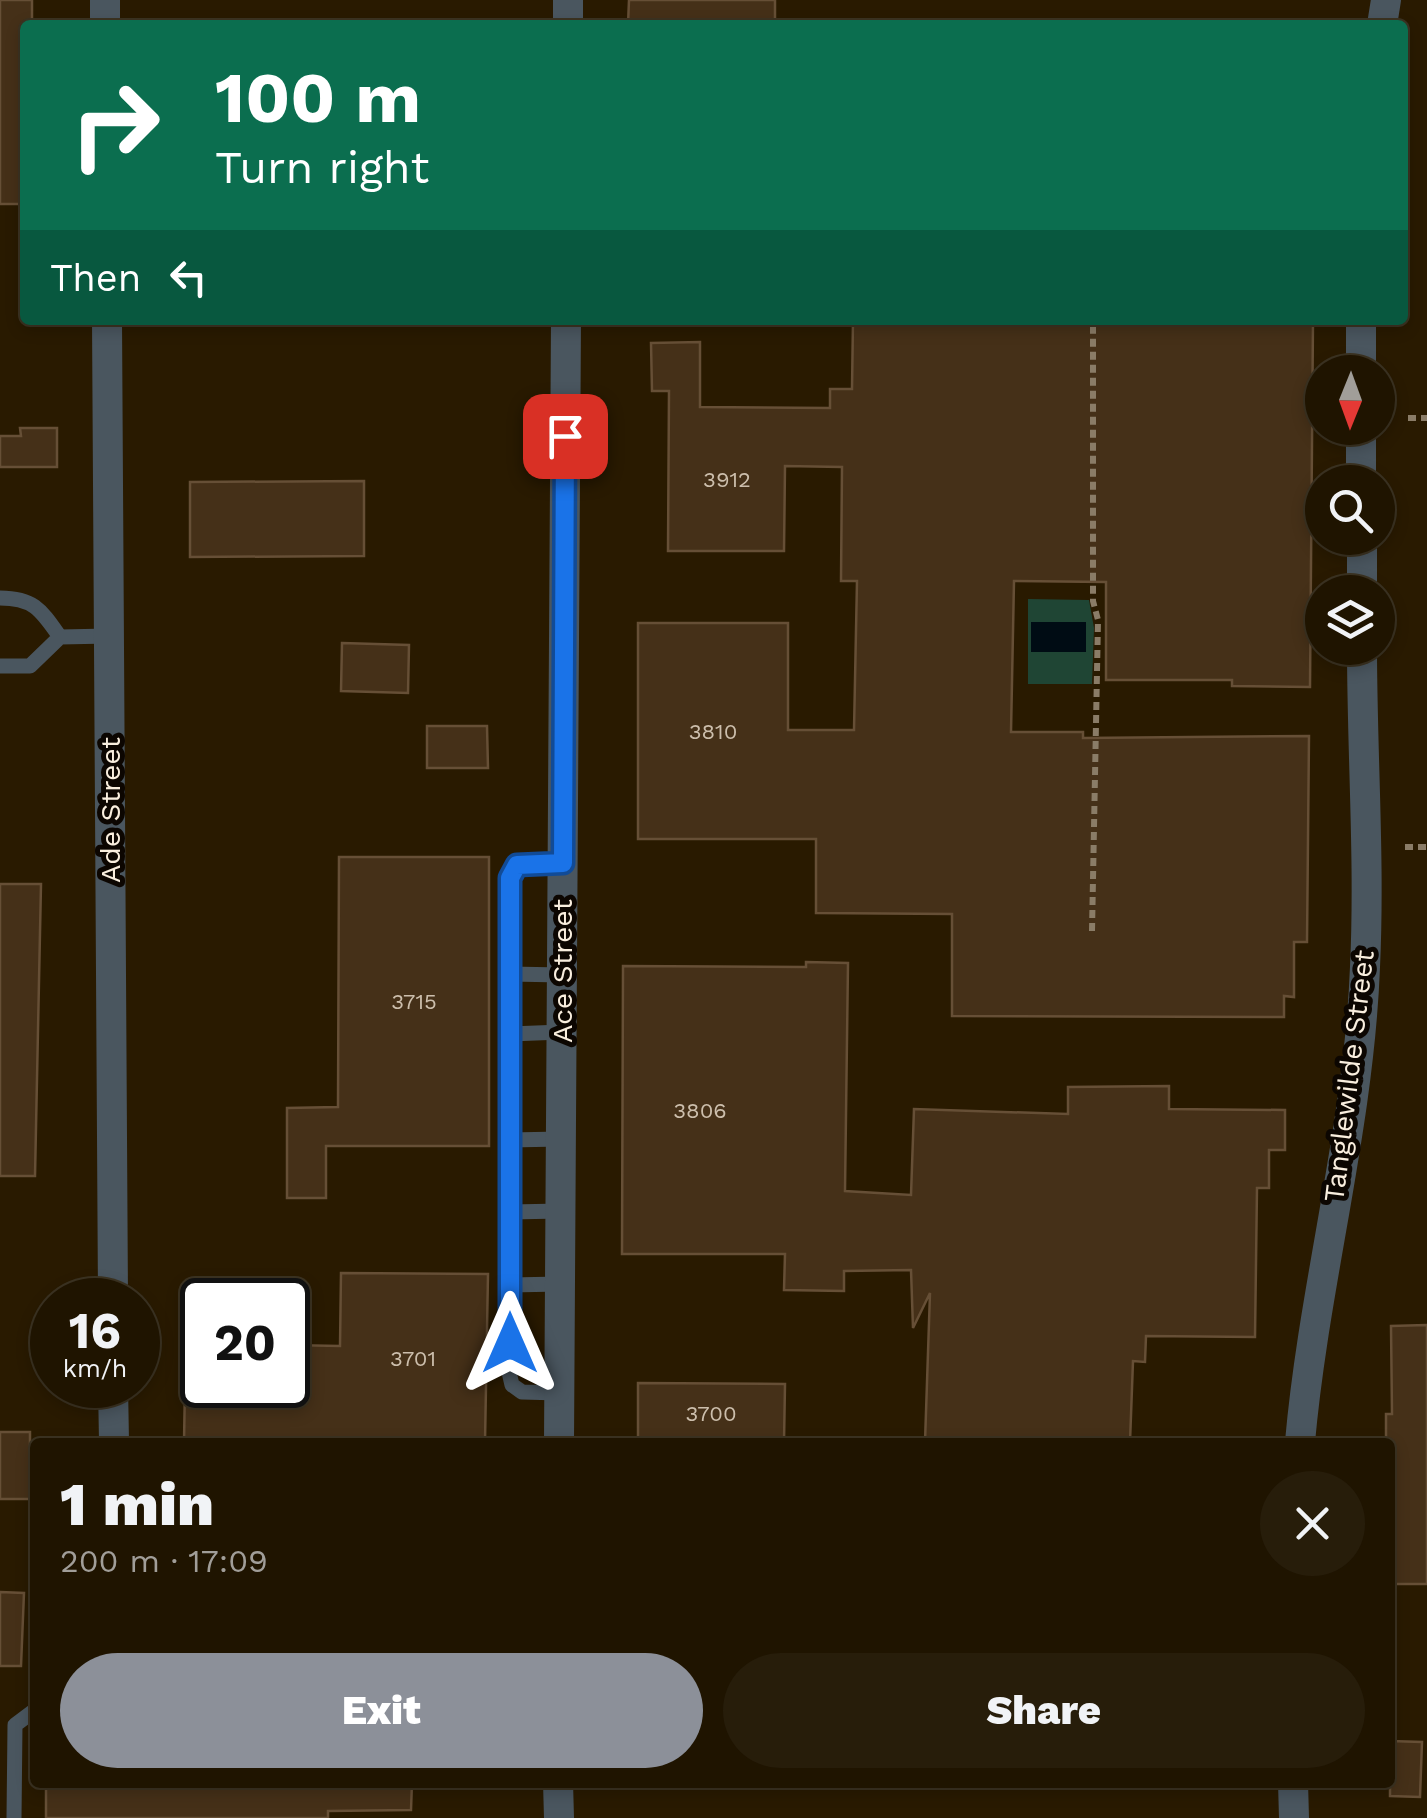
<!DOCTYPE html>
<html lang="en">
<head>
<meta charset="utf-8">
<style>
	body { margin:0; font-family:"Work Sans",sans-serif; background:#271d0a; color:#f1f3f6; height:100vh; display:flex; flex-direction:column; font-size:38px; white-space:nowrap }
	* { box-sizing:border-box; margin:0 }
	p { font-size:32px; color:#a19e99 }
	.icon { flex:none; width:55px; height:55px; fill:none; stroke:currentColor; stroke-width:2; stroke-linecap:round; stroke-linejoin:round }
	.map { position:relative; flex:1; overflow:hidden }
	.details { position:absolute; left:30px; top:1438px; width:1365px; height:350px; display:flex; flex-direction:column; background:#1f1400; border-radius:10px; box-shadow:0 5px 15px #0003,0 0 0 2px #3c3322 }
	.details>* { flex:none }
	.top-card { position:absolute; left:20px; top:20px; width:1388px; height:305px; border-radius:10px; box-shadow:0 5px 15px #0003,0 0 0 2px #3c3322; background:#0b6e4f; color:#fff; overflow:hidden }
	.needle { width:65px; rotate:181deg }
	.tools { position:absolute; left:1305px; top:355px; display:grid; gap:20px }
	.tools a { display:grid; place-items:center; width:90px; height:90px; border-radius:50%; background:#1f1400; box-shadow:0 5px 15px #0003,0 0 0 2px #3c3322; font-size:50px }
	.speed { position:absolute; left:30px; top:1278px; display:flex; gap:20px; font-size:50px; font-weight:700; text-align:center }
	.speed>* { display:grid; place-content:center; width:130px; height:130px; border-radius:50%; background:#1f1400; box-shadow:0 5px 15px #0003,0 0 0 2px #3c3322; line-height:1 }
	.speed small { font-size:25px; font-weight:400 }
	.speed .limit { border:5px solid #111; border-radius:15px; background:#fff; color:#111 }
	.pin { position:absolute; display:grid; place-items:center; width:85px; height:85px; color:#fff; margin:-42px; border-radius:20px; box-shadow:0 5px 15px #0006 }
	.me { position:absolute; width:110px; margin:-55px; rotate:0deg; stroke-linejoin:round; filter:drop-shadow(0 0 8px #0008) }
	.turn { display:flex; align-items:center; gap:35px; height:210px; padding:0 30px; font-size:45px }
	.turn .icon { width:130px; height:130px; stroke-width:2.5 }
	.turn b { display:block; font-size:70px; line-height:85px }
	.then { display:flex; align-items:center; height:95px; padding:0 30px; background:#0003; gap:20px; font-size:38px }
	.round { display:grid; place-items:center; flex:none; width:105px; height:105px; border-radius:52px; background:#271d0a }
	.head { display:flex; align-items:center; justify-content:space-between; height:170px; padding:0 30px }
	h1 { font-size:60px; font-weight:800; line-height:75px }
	.action { display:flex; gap:20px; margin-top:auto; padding:20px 30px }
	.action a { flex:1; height:115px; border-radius:60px; background:#8c9099; color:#fff; font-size:40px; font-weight:800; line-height:115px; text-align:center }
	.action a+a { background:#271d0a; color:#f1f3f6 }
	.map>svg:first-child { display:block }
	.green { fill:#1f4534 }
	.water { fill:#000c14 }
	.building { fill:#453018; stroke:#664f36; stroke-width:2.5 }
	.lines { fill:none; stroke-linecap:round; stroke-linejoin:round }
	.path { stroke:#8a7c67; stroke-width:6; stroke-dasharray:8 5; stroke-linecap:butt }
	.service { stroke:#4a565f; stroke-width:15 }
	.minor { stroke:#4a565f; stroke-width:30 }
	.tertiary { stroke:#4a565f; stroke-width:30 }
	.route-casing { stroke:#114b97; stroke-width:25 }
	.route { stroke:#1a73e8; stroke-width:18 }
	.labels { text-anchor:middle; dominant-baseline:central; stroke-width:10; stroke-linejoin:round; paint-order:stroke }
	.number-label { font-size:22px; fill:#ccbeac }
	.street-label { font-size:28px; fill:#f9eede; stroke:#0c0601 }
</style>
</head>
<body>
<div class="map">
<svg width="1427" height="1818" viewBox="0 0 1427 1818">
	<rect width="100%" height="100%" fill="#291a00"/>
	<path class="green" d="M1028,599L1089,600L1094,628L1092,684H1028Z"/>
	<path class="water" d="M1031,622H1086V652H1031Z"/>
	<path class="building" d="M0,0H32V25H25V204H0Z
		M629,0H775V25H628Z
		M853,320H1313L1310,687L1232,686V680H1106V582L1014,581L1011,732H1083V738L1309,736L1307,942H1294V997L1284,996V1017L952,1016V914L816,913V839H638V623H788V730H854L857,581H841L842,467L785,466L784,551H668L669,391H652L651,343L700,342V407L830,408V389H852Z
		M20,428H57V467H0V436H21Z
		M364,481V556L190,557V482Z
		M342,643L409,645L408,693L341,691Z
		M427,726H487L488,768H427Z
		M339,857H489V1146H326V1198H287V1108L338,1107Z
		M0,884H41L35,1176H0Z
		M806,962L848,963L845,1191L911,1195L914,1109L1068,1114V1087L1169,1086V1109L1285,1110V1150H1269V1188H1257L1255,1337L1146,1336L1145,1362L1133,1361L1130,1442H925L930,1293L913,1328L911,1270L844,1271V1291L784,1290L785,1254H622L623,966L806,967Z
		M341,1273L488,1274L485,1442H184L185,1385H288V1345L340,1346Z
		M1427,1325V1584H1390V1442H1386V1414H1392L1391,1326Z
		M638,1383L785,1384L784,1442H638Z
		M0,1432H30V1499H0Z
		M0,1592L24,1593L21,1666H0Z
		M1390,1741L1422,1742L1420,1797L1390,1796Z
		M46,1782H412L411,1810L328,1811V1818H46Z"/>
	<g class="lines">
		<path class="path" d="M1408,418H1427
			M1405,847H1427
			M1092,931L1098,620L1093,601V320"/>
		<path class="service" d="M0,598C34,598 41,610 60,637L30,666H0
			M60,637L109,636
			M510,974L562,975
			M510,1034L562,1032
			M509,1140L561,1139
			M510,1212L561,1211
			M510,1285L560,1284
			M560,1393L522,1392L512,1385L509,1372L510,878L517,865L563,863
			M14,1818L15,1725L35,1710"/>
		<path class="minor" d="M105,0V25
			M568,25V0
			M107,320L113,1300
			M113,1385L114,1442
			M559,1442L566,320
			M558,1782L559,1818"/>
		<path class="tertiary" d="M1382,25L1386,0
			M1361,320V372
			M1361,428V482
			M1362,538V592
			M1300,1442C1314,1284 1359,1127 1365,967C1370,861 1362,754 1362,648
			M1293,1782L1294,1818"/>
	</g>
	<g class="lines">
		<g class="route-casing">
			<path id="route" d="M510,1343V878L517,865L563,863L565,436"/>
		</g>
		<use href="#route" class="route"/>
	</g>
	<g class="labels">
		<g class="number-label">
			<text x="727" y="479">3912</text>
			<text x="713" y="731">3810</text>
			<text x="414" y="1001">3715</text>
			<text x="700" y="1110">3806</text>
			<text x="413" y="1358">3701</text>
			<text x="711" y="1413">3700</text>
		</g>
		<g class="street-label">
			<text transform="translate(110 810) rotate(-90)">Ade Street</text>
			<text transform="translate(562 971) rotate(-90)">Ace Street</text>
			<text transform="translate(1349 1076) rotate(-83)">Tanglewilde Street</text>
		</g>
	</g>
</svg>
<div class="tools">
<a><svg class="needle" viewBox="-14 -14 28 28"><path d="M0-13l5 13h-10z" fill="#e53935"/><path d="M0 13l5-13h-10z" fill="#a19e99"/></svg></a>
<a><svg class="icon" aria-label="search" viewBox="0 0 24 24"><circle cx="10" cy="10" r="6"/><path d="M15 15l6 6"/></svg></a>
<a><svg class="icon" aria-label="layers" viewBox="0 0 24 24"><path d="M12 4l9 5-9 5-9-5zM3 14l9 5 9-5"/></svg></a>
</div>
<div class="speed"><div>16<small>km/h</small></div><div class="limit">20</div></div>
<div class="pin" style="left:565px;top:436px;background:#d93025"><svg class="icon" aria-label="arrive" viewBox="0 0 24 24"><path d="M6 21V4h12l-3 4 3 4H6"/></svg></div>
<svg class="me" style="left:510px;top:1343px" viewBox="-20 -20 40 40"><path d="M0-17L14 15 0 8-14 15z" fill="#1a73e8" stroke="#fff" stroke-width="4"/></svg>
<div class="top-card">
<div class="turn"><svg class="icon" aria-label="right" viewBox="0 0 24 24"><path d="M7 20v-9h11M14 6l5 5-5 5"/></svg><div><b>100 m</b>Turn right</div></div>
<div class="then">Then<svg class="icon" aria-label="left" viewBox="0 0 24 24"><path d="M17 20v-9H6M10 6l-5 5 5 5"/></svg></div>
</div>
<section class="details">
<div class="head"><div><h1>1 min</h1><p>200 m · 17:09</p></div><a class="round"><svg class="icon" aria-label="close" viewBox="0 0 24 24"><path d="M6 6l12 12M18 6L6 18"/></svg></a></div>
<div class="action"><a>Exit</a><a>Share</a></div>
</section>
</div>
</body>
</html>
